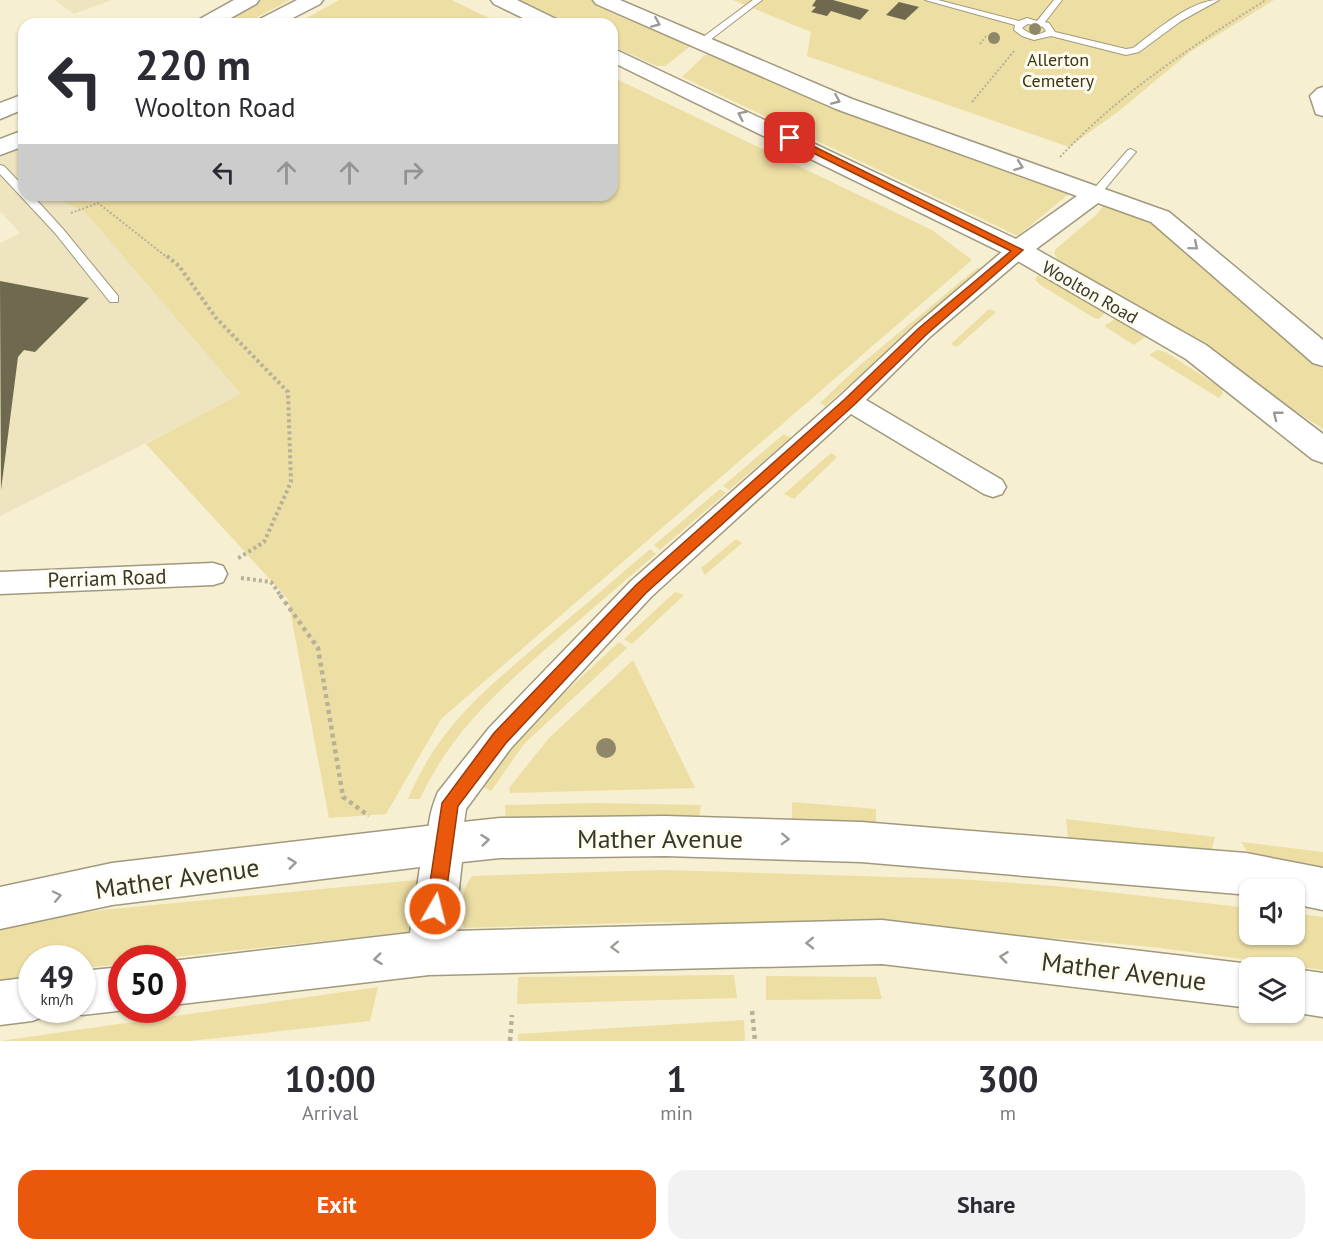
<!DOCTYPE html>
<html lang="en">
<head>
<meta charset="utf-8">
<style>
	body { margin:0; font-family:"PT Sans",sans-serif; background:#f2f2f3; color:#2b2b33; height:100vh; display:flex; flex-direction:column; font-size:22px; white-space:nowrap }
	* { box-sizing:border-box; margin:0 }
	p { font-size:20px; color:#7c7c81 }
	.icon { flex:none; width:33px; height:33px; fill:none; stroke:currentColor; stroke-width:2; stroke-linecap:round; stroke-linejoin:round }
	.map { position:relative; height:1041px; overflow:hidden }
	.details { display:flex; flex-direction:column; background:#fff; flex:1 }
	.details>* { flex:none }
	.banner { position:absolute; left:18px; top:18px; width:600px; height:183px; border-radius:18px; box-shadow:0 2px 4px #0004; background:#fff; color:#2b2b33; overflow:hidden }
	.buttons { position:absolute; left:1239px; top:879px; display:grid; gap:12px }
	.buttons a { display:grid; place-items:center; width:66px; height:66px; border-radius:12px; background:#fff; box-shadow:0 2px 4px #0004; font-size:30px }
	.speed { position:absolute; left:18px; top:945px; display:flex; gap:12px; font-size:30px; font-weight:700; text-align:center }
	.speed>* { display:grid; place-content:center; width:78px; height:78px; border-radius:50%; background:#fff; box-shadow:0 2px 4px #0004; line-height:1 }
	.speed small { font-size:15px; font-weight:400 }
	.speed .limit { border:9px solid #d22; background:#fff; color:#111 }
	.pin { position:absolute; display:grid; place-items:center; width:51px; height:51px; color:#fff; margin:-26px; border-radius:12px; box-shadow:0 3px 9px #0006 }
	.me { position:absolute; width:66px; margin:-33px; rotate:8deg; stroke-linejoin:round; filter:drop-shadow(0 0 4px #0008) }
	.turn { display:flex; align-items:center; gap:21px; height:126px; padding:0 18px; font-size:27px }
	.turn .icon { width:78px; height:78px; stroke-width:2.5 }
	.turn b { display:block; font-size:42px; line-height:51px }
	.lanes { display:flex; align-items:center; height:57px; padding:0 18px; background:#0003; justify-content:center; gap:30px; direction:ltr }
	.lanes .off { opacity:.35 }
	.eta { display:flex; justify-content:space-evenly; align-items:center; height:102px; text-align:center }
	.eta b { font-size:36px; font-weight:700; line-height:42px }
	.cta { display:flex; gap:12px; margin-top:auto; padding:12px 18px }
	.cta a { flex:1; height:69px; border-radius:18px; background:#ea580c; color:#fff; font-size:24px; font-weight:700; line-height:69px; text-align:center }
	.cta a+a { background:#f2f2f3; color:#2b2b33 }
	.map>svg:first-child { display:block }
	.built { fill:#eee4bf }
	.green { fill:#eddea4 }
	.building { fill:#6f694f }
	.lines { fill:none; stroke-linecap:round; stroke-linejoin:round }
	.service-casing { stroke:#a0997d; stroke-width:2 }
	.minor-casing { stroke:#a0997d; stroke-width:3 }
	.tertiary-casing { stroke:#a0997d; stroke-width:3 }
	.secondary-casing { stroke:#a0997d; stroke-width:3 }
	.path-far2 { stroke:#b7b199; stroke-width:2; stroke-dasharray:2 2; stroke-linecap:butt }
	.path-far1 { stroke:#b7b199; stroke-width:4; stroke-dasharray:3 3; stroke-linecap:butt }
	.path { stroke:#b7b199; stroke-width:4.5; stroke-dasharray:4 4; stroke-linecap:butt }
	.service { fill:#fff; fill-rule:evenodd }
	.minor { fill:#fff; fill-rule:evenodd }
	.tertiary { fill:#fff; fill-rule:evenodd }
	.secondary { fill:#fff; fill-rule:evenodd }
	.tree { fill:#8f8868 }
	.oneway { stroke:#9c9a95 }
	.route { fill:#ea580c; stroke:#983908; stroke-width:1.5 }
	.labels { text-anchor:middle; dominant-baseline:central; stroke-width:6; stroke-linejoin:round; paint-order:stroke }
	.far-park-label { font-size:18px; fill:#3b3313; stroke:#fffcf0 }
	.far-street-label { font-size:18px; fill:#39362b; stroke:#fffcf0 }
	.street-label { font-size:21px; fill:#39362b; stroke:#fffcf0 }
	.near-street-label { font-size:26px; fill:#39362b; stroke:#fffcf0 }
</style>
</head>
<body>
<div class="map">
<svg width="1323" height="1041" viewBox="0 0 1323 1041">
	<rect width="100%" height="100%" fill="#f6efd1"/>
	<path class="built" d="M55,0H112L74,14Z
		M17,150L24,157V195H58L65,203L86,213L242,395L0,516V243L20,233L0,211V158Z"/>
	<path class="green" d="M261,0H290L244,24H213Z
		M339,0H451L502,24H296Z
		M515,0H593L692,45L665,66H657L612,46V24H565Z
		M733,0H1274L1190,52L1119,111L1069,147L807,56L811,32Z
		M712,54L1071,192L1018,236L682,77L705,55Z
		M612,77L932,230L972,260L441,719L386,814L329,818L288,599L146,444L241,394L86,213L65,203L58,195H612Z
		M1103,206L1137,216L1174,238L1323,369V429L1198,348L1058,260L1054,253L1056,249L1097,214Z
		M977,268H984L825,406L820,403L860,365Z
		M1038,275L1043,276L1105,313L1099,319L1094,318L1039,284L1035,279Z
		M989,309L996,312L957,347L951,344Z
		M1115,319L1145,337L1134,345L1104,326Z
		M1157,350L1166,352L1221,388L1223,393L1219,398L1149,355Z
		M784,434L791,438L729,490L723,486Z
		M831,453L837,457L794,499L784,494Z
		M720,489L726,493L660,550L654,545Z
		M736,539L742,543L705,575L701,568Z
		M650,549L656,554C620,585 584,616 548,647C493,696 452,731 420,799H408C439,726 484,691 542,641C578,611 614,580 650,549Z
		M675,592L684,595L632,644L624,639Z
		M619,642L627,648L524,744L491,791L481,786L518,736Z
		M633,660L695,788L510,793L509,788L549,738Z
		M792,802L876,809V829L800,823L792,820Z
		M593,803L701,805L698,823L506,826L505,805Z
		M1066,819L1215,837L1211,852L1068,839Z
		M1241,842L1323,852V868L1253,860Z
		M663,870L958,879L1055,886L1249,908L1250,934H1294L1295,913L1323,917V970L1153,947L1065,939L834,926L660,922L464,928C459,913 462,888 472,876Z
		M417,880L423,881L418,931L166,958H122L121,964L83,968L82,958H32L31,976L0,980V925L102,910Z
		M734,975L737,998L517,1004L518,977Z
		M766,976L876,977L882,999L766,1000Z
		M378,987L370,1021L190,1041H0Z
		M744,1020L745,1041H518V1034Z"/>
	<path class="building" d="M816,0H833L869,10L860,20L831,11L827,16L811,12L816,7L812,6Z
		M899,2L919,7L905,20L886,15Z
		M0,281L89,298L35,352L24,350L18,357L1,490Z"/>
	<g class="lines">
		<g class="service-casing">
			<path id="service" d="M753,0H762L705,44H699V40Z
				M925,0H938L1019,21L1027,18L1037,21L1054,0H1062L1045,22L1049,23L1055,32L1126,49L1133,48C1156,31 1190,0 1219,0L1181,21L1139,52L1126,55L1051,36L1034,40L1022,36L1014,30L1015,25ZM1028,24L1043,27L1046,31C1037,37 1029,34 1022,28Z
				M1131,149L1136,152L1134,154L1099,196H1091V192L1128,150Z
				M0,165L4,166L24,187V195H32L63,229L118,296V302H110L55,233L0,174Z"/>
		</g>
		<g class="minor-casing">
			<path id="minor" d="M1323,87V116L1316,114L1310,96L1317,89Z
				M1018,243L1026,245L1029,250L1026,255L931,336L866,400L1002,480L1006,487L1002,494L993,497L984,494L851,414L651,597L511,748L466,809L461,844L456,855L444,860L432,855C424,837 430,810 438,792L489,728L631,581L840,396L915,326L1010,245Z
				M213,563L223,566L227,574L223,582L213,585L0,594V572Z"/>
		</g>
		<g class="tertiary-casing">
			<path id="tertiary" d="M234,0H259L256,4L220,24H195L198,20Z
				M297,0H323L320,4L281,24H255L258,20Z
				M24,94V109L0,119V103Z
				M24,130V146L0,155V139Z"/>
		</g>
		<g class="secondary-casing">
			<path id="secondary" d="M491,0H517L558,20L561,24H535L494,4Z
				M593,0H620L852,99L1169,212L1323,340V366L1313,363L1151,222L1098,203L1036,249L1206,345L1323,434V463L1312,459L1186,359L1009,256L612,62V48L1016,239L1077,196L836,109L596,4Z
				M665,816L861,822L1246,853L1323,868V910L1294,904V890H1250V895L861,862L665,856L500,858L462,862L454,931L882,920L1250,964L1259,968H1250V1008L882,964L429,975L172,1005V961L410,933L420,867L112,905L0,929V887L112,863L444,824L500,818Z
				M122,967V1010H126L82,1015L68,1010H82V971Z
				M1294,969L1323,973V1017L1292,1012H1294Z
				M32,977V1010H50L48,1015L32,1021L0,1025V981Z"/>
		</g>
		<path class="path-far2" d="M980,44L987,35
			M972,102L1015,50
			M1060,157C1120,93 1192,46 1266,0
			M71,213L98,203L168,258"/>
		<path class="path-far1" d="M167,256L179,266L216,318L288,392L291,482L264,542L237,559
			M241,578L271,582L281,596"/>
		<path class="path" d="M280,595L318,648L343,797L369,816
			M752,1011L755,1041
			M510,1041L512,1015"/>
		<use href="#service" class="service"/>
		<use href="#minor" class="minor"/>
		<use href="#tertiary" class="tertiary"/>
		<use href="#secondary" class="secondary"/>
	</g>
	<g class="tree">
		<circle cx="1035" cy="29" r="6"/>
		<circle cx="994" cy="38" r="6"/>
		<circle cx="606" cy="748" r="10"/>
	</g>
	<defs><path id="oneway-chevron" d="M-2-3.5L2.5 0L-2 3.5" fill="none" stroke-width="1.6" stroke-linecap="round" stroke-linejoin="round" transform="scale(1.5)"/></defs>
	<g class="oneway">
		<use href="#oneway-chevron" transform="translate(656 23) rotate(23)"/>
		<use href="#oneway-chevron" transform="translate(836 100) rotate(23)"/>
		<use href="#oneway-chevron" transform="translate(742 115) rotate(-155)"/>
		<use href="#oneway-chevron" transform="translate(1019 166) rotate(20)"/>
		<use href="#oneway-chevron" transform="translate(1194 246) rotate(40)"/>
		<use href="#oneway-chevron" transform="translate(1277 415) rotate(-142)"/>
		<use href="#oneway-chevron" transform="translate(785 839) rotate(2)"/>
		<use href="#oneway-chevron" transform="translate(485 840) rotate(-6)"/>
		<use href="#oneway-chevron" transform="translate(292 863) rotate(-7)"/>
		<use href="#oneway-chevron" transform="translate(57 896) rotate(-12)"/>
		<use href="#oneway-chevron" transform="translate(810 943) rotate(179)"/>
		<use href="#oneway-chevron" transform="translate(615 947) rotate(178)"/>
		<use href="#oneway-chevron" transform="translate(1004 957) rotate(-173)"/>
		<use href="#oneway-chevron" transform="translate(378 959) rotate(173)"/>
	</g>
	<path class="route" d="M787,136H793L1023,250L927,334L854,405L646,593L506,743L458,806L444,909L441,915L435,918L429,915L426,909L442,803L494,733L636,585L845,399L919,328L1011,251L787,140Z"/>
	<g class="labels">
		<g class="far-park-label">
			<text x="1058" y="59">Allerton<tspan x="1058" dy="21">Cemetery</tspan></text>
		</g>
		<g class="far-street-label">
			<text transform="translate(1090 292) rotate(30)">Woolton Road</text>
		</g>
		<g class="street-label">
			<text transform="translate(107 578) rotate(-2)">Perriam Road</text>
		</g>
		<g class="near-street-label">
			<text x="660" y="838">Mather Avenue</text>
			<text transform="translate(177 878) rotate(-8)">Mather Avenue</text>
			<text transform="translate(1124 971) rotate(7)">Mather Avenue</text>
		</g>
	</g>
</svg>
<div class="buttons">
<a><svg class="icon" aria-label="sound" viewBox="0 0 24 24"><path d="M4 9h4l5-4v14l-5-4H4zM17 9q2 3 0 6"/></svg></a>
<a><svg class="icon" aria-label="layers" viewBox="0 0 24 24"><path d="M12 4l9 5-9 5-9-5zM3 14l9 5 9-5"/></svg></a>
</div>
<div class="speed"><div>49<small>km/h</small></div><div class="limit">50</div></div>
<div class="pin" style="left:790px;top:138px;background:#d93025"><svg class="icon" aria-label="arrive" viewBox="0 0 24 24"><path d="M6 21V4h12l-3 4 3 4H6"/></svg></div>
<svg class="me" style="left:435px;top:909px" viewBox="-20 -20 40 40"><circle r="17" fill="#ea580c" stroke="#fff" stroke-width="3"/><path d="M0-11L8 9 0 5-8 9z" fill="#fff"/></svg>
<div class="banner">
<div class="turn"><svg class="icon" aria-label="left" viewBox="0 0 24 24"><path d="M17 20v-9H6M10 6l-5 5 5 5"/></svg><div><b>220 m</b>Woolton Road</div></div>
<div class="lanes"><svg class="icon" aria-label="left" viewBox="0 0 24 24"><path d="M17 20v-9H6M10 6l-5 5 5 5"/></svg><svg class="icon off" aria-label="ahead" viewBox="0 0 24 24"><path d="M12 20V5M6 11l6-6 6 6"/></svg><svg class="icon off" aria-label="ahead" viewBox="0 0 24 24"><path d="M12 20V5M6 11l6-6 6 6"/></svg><svg class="icon off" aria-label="right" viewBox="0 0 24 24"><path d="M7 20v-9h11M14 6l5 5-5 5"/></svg></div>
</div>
</div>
<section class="details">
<div class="eta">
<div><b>10:00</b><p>Arrival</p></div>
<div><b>1</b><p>min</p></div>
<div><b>300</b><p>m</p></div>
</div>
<div class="cta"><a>Exit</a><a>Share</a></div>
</section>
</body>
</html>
